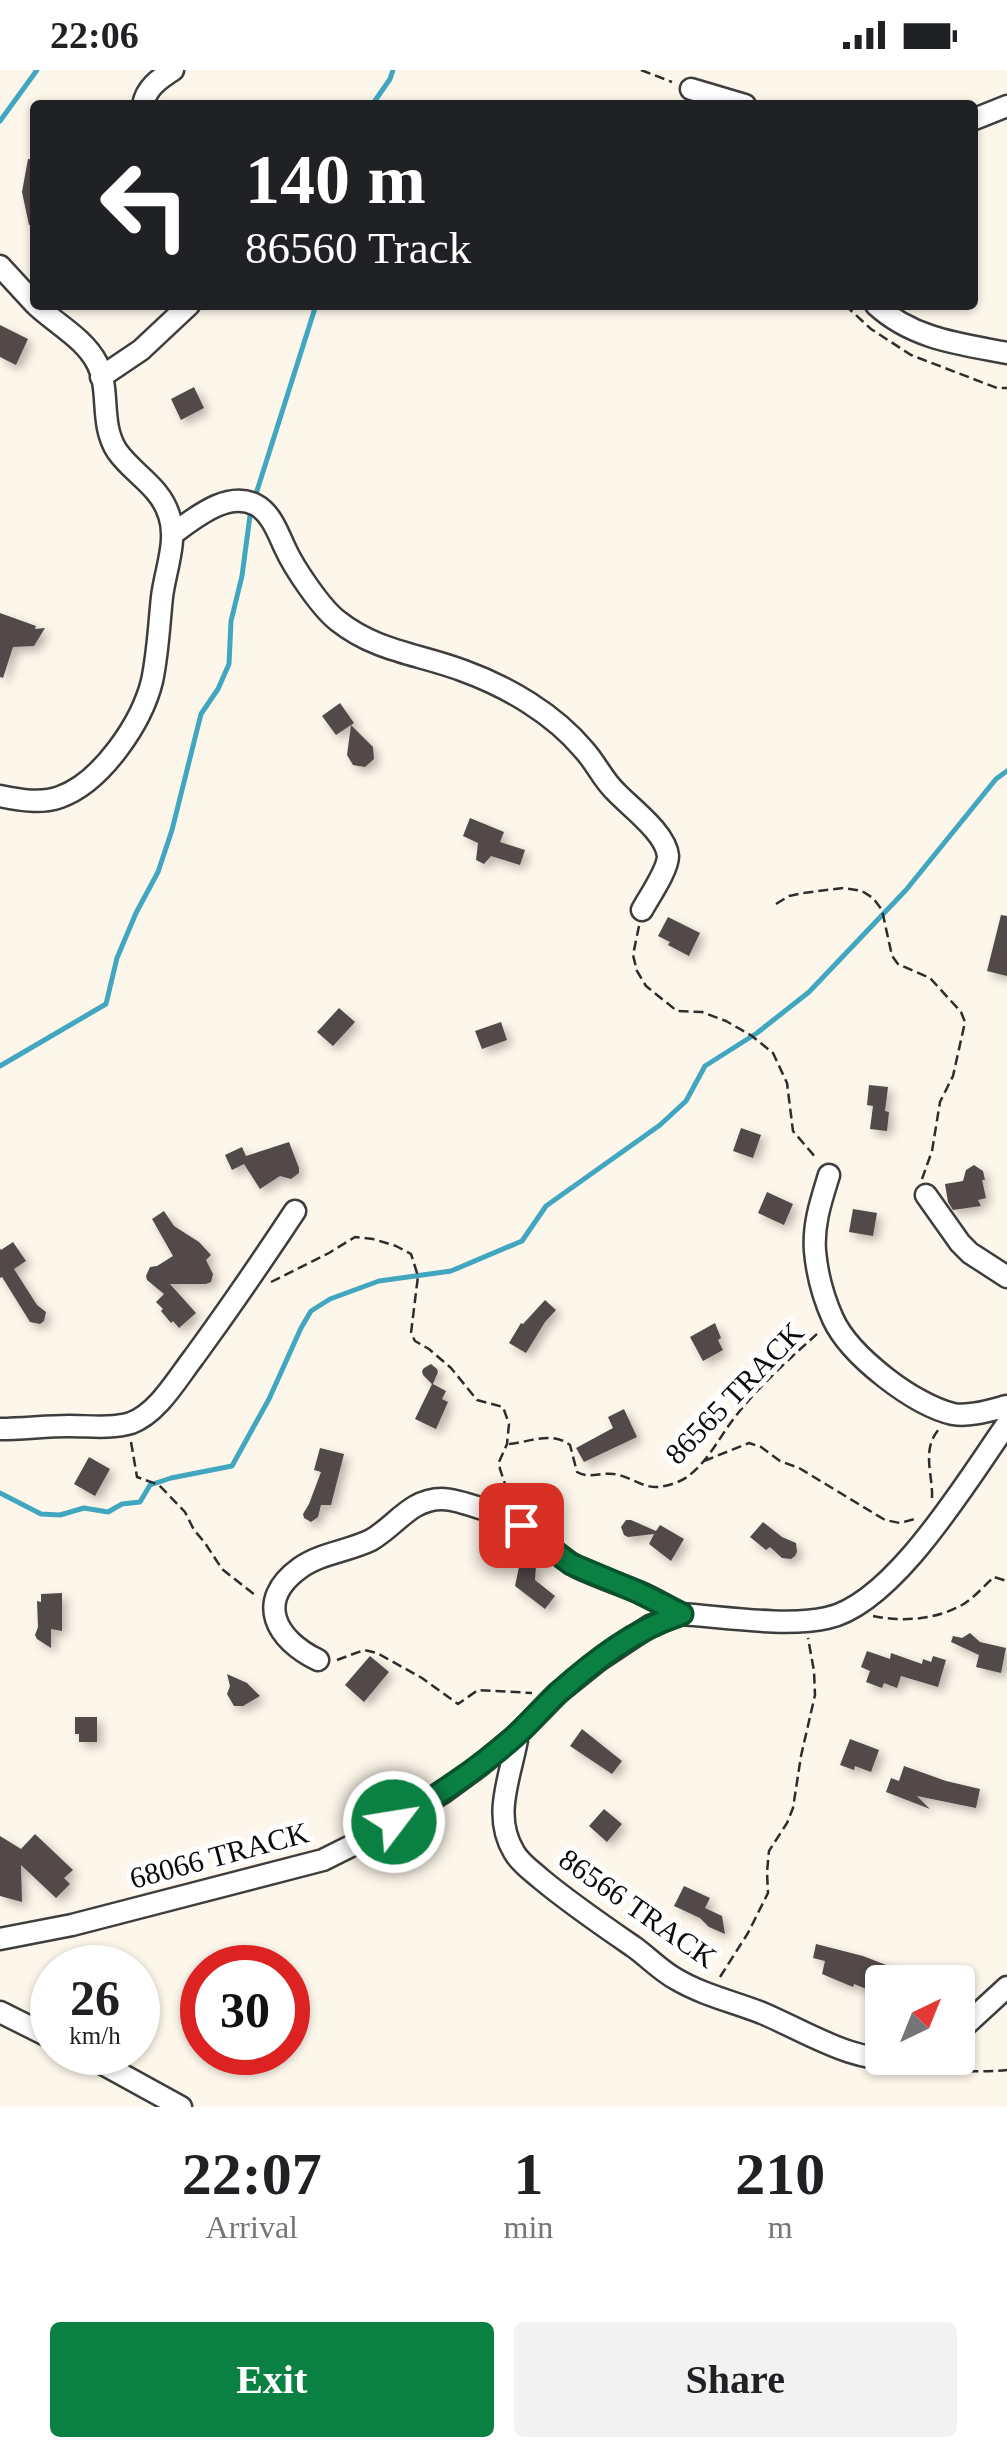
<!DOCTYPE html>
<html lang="en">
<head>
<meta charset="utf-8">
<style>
	body { margin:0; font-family:Georgia,serif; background:#f2f2f2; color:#202124; height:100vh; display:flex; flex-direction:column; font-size:38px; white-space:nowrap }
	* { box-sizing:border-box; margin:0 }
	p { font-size:32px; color:#757577 }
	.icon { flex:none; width:55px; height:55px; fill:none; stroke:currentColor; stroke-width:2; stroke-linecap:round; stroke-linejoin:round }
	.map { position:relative; height:2037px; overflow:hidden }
	.drawer { display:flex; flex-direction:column; background:#fff; flex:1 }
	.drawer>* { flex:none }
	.hud { position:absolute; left:30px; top:30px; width:948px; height:210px; border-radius:10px; box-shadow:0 2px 8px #0004; background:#202124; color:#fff; overflow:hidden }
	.needle { width:65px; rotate:43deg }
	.tools { position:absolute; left:865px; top:1895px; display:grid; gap:20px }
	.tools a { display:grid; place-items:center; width:110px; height:110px; border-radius:10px; background:#fff; box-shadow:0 2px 8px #0004; font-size:50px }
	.speed { position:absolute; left:30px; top:1875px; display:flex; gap:20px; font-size:50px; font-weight:700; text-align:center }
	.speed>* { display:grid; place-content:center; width:130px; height:130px; border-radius:50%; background:#fff; box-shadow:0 2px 8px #0004; line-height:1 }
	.speed small { font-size:25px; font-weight:400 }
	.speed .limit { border:15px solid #d22; background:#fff; color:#111 }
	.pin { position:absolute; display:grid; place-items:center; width:85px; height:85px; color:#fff; margin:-42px; border-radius:20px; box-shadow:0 5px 15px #0006 }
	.me { position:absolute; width:110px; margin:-55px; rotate:59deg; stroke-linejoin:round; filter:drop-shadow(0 0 8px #0008) }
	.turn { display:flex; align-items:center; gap:35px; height:210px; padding:0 50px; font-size:45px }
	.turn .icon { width:130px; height:130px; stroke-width:2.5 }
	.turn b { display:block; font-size:70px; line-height:85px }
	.eta { display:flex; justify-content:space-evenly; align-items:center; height:170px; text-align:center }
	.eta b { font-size:60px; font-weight:700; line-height:70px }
	.action { display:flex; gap:20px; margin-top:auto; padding:20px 50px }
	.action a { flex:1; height:115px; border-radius:10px; background:#0b8043; color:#fff; font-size:40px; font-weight:700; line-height:115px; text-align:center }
	.action a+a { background:#f2f2f2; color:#202124 }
	.status { display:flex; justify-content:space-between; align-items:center; height:70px; padding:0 50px; background:#fff; direction:ltr }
	.status svg { height:28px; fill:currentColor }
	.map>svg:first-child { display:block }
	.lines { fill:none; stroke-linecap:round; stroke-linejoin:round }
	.stream { stroke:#41a7c0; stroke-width:5 }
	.building { fill:#524a48; filter:url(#shadow) }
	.minor-casing { stroke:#3e3e3e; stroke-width:25 }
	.path { stroke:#2d2d2d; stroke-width:2.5; stroke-dasharray:10 5; stroke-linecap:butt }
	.minor { stroke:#fff; stroke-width:20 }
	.route-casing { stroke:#07532c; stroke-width:25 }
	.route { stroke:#0b8043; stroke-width:18 }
	.labels { text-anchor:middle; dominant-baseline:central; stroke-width:10; stroke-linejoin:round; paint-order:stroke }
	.street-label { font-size:30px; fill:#0b0b0b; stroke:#fff }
</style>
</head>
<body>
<div class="status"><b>22:06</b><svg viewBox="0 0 49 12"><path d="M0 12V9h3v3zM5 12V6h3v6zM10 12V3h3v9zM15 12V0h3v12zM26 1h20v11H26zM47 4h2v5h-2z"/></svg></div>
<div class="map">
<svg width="1007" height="2037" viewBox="0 0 1007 2037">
	<defs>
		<filter id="shadow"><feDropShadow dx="5" dy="5" stdDeviation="5" flood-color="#0004"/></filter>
	</defs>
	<rect width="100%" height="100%" fill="#fdf6ea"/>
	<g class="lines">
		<path class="stream" d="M372,35L390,9L393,0
			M0,51L37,0
			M255,427L316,235
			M0,996L106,934L117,888L136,843L158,802L172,760L201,644L218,619L229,594L231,551L242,506L251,438
			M0,1423L41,1444L60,1445L84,1438L108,1442L122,1434L140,1432L150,1415L171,1408L232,1396L269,1329L301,1258L311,1241L330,1229L379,1211L451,1201L522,1171L546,1136L660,1055L686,1031L705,996L757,963L809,922L906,820L996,709L1007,701"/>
	</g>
	<path class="building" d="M28,89L35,90V154L29,155L22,122Z
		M0,255L28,269L16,295L0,287Z
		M194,317L204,338L181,350L171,329Z
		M0,543L36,556L35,559L45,558L34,576L13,577L3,608L0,607Z
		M340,633L354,653L336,665L322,646Z
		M351,655L373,677L374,689L365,697L353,695L347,685Z
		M470,748L504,762L500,772L525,780L520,795L491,786L484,794L476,790L478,773L463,766Z
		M1001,845L1007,846V906L987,901Z
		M668,847L700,863L689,886L668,875L670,872L658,866Z
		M339,938L355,952L333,976L317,962Z
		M501,952L507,970L482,979L475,961Z
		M869,1015L888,1017L885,1041L889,1042L887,1061L870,1059L873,1036L867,1035Z
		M741,1058L761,1065L753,1088L733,1081Z
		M289,1072L299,1098V1103L291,1109L280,1106L260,1119L244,1094L232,1100L225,1085L242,1077L246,1086Z
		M974,1095L983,1101L985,1110H982L986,1128L978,1130L981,1136L953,1140L948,1132L945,1114L963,1111L966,1100Z
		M767,1122L793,1134L784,1155L758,1143Z
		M853,1139L877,1143L873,1166L849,1162Z
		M164,1141L174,1156L199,1172L211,1185L206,1190L213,1204L211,1212L206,1214H170L196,1243L179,1258L173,1251L171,1253L161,1241L163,1239L156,1232L164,1224L147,1210L146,1206L150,1197L157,1196L173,1186L152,1149Z
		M13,1172L26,1191L14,1199L37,1235L46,1242L44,1251L40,1254L30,1252L2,1207L0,1208V1178L1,1180Z
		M545,1230L556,1240L545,1252L526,1283L509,1273L521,1253L523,1254Z
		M715,1253L721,1268L718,1270L723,1280L703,1291L690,1267Z
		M431,1294L437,1299L438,1302L433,1314L446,1321L442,1329L448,1332L436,1359L415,1349L432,1314L423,1305L422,1301L424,1298Z
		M624,1339L637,1367L584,1392L576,1378L613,1358L608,1347Z
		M320,1378L344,1384L331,1435H321L318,1447L311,1452L304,1448L303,1444L309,1434L321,1402L314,1400Z
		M89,1387L110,1399L95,1426L74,1414Z
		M626,1450H631L656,1461L660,1455L684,1469L671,1491L649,1474L654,1464L628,1467L624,1465L621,1457Z
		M763,1452L782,1467L796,1473L797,1482L795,1486L791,1489L782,1488L770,1477L766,1480L750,1467Z
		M527,1492L536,1496L535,1510L555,1526L545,1539L515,1516L519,1497Z
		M62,1523V1561L51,1559V1578L37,1569L35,1565L38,1557L37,1531L41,1532V1524Z
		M970,1563L980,1572L1006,1578L1001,1603L976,1597L979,1585L951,1572L953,1566L962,1568Z
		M867,1581L890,1589L891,1583L922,1594L923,1589L931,1592L933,1586L946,1590L938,1617L901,1606L897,1618L884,1613L882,1618L866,1612L870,1601L861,1597Z
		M370,1586L389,1602L364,1632L345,1615Z
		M227,1604L247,1613L260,1626L243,1636H234L227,1624L230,1616Z
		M75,1647H97V1672H79V1664H75Z
		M582,1659L622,1691L612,1704L570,1676Z
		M850,1669L879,1680L871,1702L855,1696L854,1700L840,1695Z
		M904,1696L946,1711L980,1719L976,1738L917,1726L930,1739L886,1722L891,1708L899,1711Z
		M604,1739L622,1754L607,1772L589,1756Z
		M35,1764L73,1800L64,1808L70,1814L56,1828L21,1795L22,1832L0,1826V1766L21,1779Z
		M684,1816L710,1828L705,1838L722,1846L725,1864L709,1857L700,1848L674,1836Z
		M816,1874L863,1886L894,1898L889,1912H878L874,1922L854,1914L853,1917L822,1904L825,1891L813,1888Z"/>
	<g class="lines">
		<g class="minor-casing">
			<path id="minor" d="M691,19L745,35
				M143,35C146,18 159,9 173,0
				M972,50L1007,36
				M0,196L35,234
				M876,235C913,269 960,274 1007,283
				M101,307L141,280L189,235
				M174,463C195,448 228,420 256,435C271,443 278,463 285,478C294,498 321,538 338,551C377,582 420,584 464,601C508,617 554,644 584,680C596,693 603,710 616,722C630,737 666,763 668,786C668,800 649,827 642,840
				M0,726C20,730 41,734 60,727C102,712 142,652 152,611C158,583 159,555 162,527C165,501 178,471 169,445C160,416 133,404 117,381C99,353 111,320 97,293C84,268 56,254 36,235
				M829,1105C821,1131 813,1154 815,1181C817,1204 824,1229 833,1249C850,1286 914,1335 953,1344C970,1347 991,1340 1007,1336
				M926,1125L960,1173L970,1183L1007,1207
				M0,1359C23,1359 46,1356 69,1356C89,1356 111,1359 131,1353C158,1343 177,1309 194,1287C229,1239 262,1191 295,1141
				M318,1590C276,1570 254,1531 300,1498C321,1483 349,1481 371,1470C396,1456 410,1429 442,1429C458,1429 508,1447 522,1455C541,1468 556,1486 577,1497C597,1507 620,1514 641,1523C655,1529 668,1537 681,1544
				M518,1664C512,1704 491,1744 514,1782C520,1793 532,1801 541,1809C571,1834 602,1855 634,1877C648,1887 661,1901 676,1909C703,1925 734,1932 762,1943C805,1961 857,1996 906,1988
				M0,1869L72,1855L323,1790L369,1767L444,1722L478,1697L518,1664L558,1623L599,1590L650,1556L681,1544C724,1547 787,1557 827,1548C894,1534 968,1409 1007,1354
				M0,1942L52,1968
				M958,1962L1007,1917
				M81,1982L181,2037"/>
		</g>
		<path class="path" d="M641,0L672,12
			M845,235L871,259L911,285L997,318H1007
			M776,834L789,826L803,823L843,818L862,821L873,828L882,840L892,886L898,894L930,908L961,942L965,952L953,1006L940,1032L932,1081L922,1109
			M639,856L633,885L637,901L646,916L677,941L702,942L726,951L752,966L773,983L787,1013L793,1061L816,1088
			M271,1212L329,1183L355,1167L373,1169L396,1176L411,1184L418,1206L411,1263L415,1271L429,1279L451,1298L477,1330L503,1337L509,1354L507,1374L499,1392L500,1399L509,1426
			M131,1372L137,1407L159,1415L185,1442L194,1460L205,1473L222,1499L255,1525
			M509,1374C530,1372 552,1361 570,1375L577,1402C589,1409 601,1402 614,1404C630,1406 642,1418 658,1417C668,1416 680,1412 687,1407C708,1392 720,1366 735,1347C759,1316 788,1290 817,1264
			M704,1391L749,1373L761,1377L780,1391L799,1398L885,1450L900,1453L915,1449
			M932,1428C933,1404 921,1380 939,1359
			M873,1546C902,1552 935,1550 962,1535C974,1528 984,1516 994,1507L1007,1511
			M337,1590L364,1580L377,1583L422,1608L458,1634L478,1620L532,1623
			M720,1907L748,1863L768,1823L767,1802L769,1781L787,1753L793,1738L801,1686L815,1625L814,1601L808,1568
			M924,1994C952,2001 978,2003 1007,2000"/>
		<use href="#minor" class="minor"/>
	</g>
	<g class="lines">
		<g class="route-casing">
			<path id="route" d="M394,1752C436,1726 477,1700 514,1667C530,1653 543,1637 558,1623C594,1591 635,1559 682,1544L638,1522L571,1494L521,1455"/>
		</g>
		<use href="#route" class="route"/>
	</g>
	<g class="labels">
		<g class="street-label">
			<text transform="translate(734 1323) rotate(-46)">86565 TRACK</text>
			<text transform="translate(219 1785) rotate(-15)">68066 TRACK</text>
			<text transform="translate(638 1838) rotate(35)">86566 TRACK</text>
		</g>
	</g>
</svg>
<div class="tools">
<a><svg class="needle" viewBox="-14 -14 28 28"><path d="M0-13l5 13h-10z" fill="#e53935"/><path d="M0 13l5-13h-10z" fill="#757577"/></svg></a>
</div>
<div class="speed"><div>26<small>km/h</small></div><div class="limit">30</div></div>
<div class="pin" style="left:521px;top:1455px;background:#d93025"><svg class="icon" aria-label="arrive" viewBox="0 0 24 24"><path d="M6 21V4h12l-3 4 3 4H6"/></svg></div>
<svg class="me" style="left:394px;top:1752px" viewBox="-20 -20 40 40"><circle r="17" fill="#0b8043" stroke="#fff" stroke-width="3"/><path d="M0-11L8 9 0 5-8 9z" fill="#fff"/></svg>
<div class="hud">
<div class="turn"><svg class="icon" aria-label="left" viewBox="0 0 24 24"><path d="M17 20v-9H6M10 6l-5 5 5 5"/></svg><div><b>140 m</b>86560 Track</div></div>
</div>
</div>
<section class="drawer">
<div class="eta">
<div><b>22:07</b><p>Arrival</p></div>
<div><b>1</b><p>min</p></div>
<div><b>210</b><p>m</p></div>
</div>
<div class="action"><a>Exit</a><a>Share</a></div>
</section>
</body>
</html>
